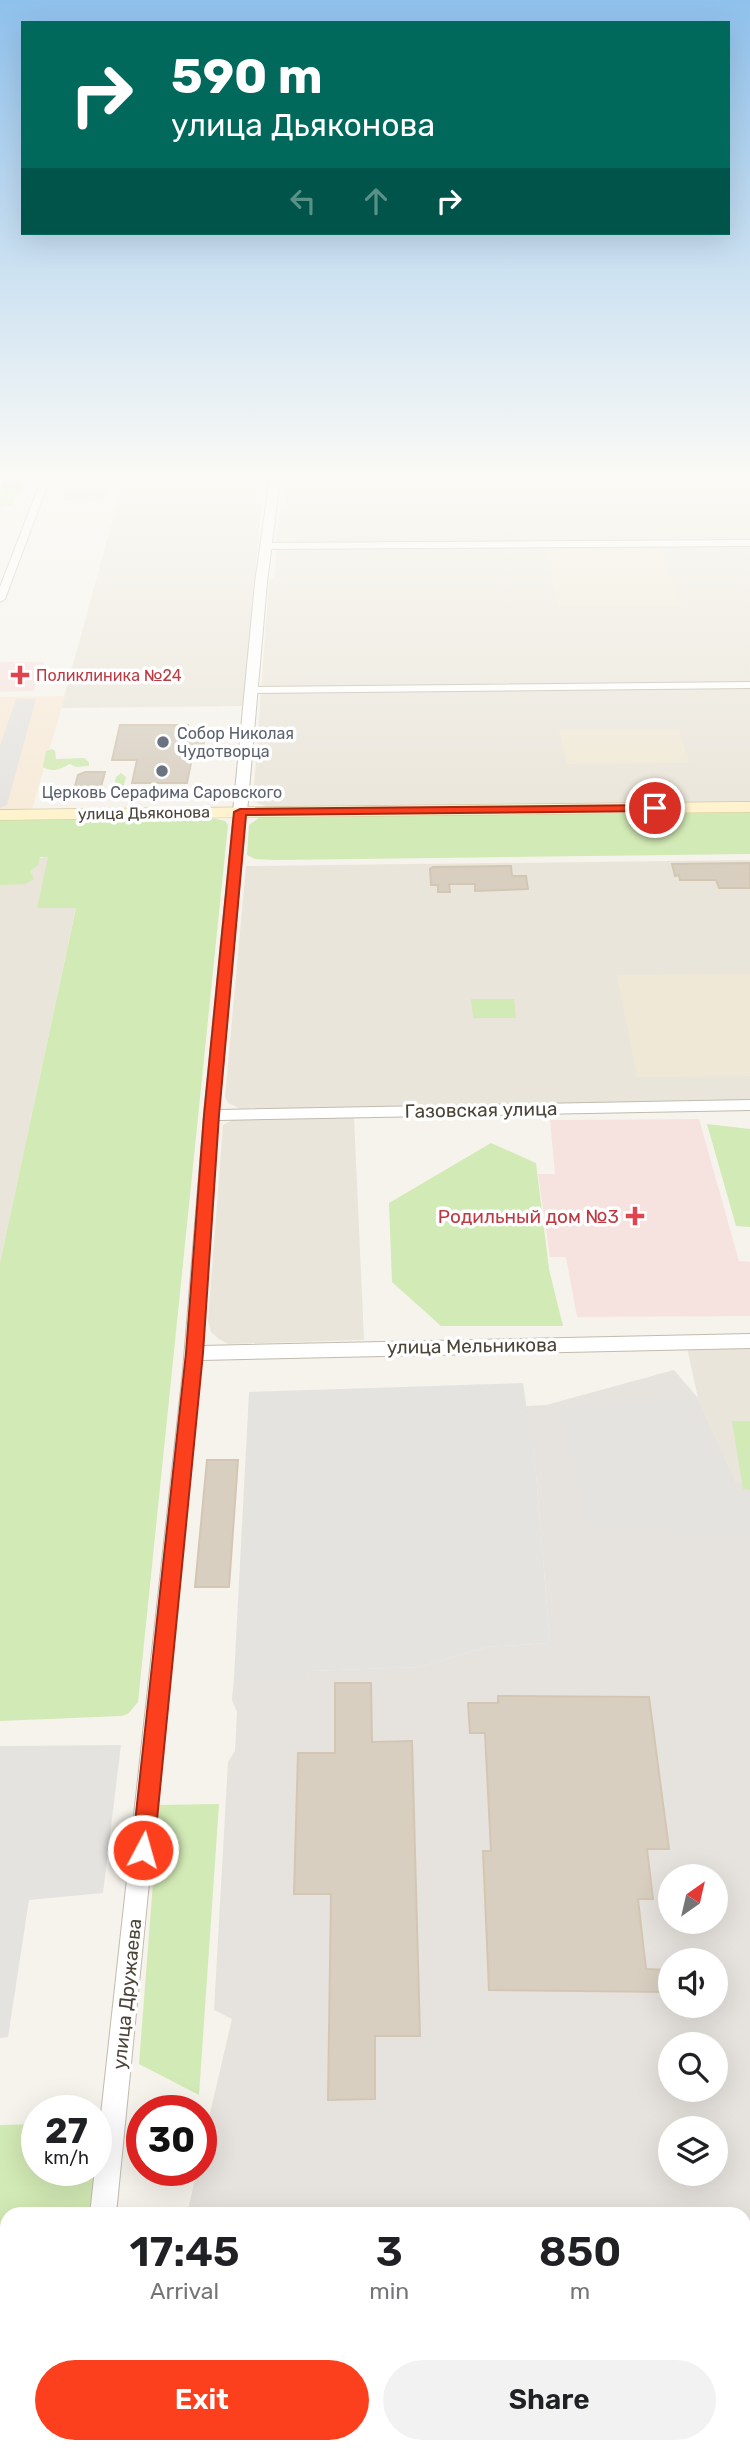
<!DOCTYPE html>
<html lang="en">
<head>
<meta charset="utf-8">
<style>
	body { margin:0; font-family:Rubik,sans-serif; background:#f2f2f2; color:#202124; height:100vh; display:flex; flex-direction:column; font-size:26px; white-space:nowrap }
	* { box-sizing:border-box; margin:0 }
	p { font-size:23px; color:#757577 }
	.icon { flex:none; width:38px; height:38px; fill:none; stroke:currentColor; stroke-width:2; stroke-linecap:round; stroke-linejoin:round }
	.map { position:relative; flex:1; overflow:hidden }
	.drawer { position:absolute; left:0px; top:2207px; width:751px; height:247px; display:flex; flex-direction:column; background:#fff; border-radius:21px 21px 0 0; box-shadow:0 7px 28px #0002 }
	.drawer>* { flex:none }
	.guide { position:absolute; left:21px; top:21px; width:709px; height:214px; border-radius:0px; box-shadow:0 7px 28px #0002; background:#00695c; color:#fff; overflow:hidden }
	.needle { width:46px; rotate:34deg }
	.fabs { position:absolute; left:658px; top:1864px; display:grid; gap:14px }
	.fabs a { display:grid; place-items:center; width:70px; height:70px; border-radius:50%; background:#fff; box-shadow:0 7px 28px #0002; font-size:35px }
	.speed { position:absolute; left:21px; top:2095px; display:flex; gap:14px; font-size:35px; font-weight:700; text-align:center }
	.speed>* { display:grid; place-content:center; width:91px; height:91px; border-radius:50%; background:#fff; box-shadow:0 7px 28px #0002; line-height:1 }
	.speed small { font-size:18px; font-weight:400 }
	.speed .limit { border:10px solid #d22; background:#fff; color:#111 }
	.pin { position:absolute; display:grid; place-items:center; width:60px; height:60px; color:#fff; margin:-30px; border:4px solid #fff; border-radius:50%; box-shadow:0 2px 7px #0007 }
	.me { position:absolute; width:77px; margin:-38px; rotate:6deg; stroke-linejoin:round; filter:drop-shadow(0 0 5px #0008) }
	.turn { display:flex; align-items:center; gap:24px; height:147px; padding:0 35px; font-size:32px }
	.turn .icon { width:91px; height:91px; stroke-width:2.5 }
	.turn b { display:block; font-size:49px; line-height:60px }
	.lanes { display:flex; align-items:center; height:66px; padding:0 35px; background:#0003; justify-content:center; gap:35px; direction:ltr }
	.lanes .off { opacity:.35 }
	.eta { display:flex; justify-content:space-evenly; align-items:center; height:119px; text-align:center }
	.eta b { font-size:42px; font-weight:600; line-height:49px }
	.action { display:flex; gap:14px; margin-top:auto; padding:14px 35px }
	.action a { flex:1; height:80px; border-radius:42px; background:#fc3f1d; color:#fff; font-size:28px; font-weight:600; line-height:80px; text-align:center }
	.action a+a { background:#f2f2f2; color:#202124 }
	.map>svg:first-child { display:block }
	.residential { fill:#eae5da }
	.commercial { fill:#f7ead8 }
	.industrial { fill:#e6e2dd; fill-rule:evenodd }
	.education { fill:#efe8d6 }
	.medical { fill:#f6e3e0 }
	.green { fill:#d2eab5 }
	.parking { fill:#e5e3e0 }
	.building { fill:#d8cfc1; stroke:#d3c7b4; stroke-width:2 }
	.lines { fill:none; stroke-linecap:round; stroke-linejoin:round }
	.minor-casing { stroke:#c2bbae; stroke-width:2 }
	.tertiary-casing { stroke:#c2bbae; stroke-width:2 }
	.secondary-casing { stroke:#d6c79b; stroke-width:1 }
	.minor { fill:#fff; fill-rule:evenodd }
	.tertiary { fill:#fff; fill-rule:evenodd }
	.secondary { fill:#fff3cd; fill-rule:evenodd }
	.route { fill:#fc3f1d; stroke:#a42913; stroke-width:2 }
	.health-dot { fill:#e0444e; stroke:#fff; stroke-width:2.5 }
	.worship-dot { fill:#6b7280; stroke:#fff; stroke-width:2.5 }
	.labels { text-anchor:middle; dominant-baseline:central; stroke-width:7; stroke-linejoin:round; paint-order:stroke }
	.far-health-label { font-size:16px; fill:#be3a42; stroke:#fff; text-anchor:start }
	.far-worship-label { font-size:16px; fill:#5b616d; stroke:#fff; text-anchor:start }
	.far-street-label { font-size:16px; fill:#4b4439; stroke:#fff }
	.street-label { font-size:19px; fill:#4b4439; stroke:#fff }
	.health-label { font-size:19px; fill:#be3a42; stroke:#fff; text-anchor:end }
</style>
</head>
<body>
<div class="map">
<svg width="750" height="2452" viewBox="0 0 750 2452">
	<rect width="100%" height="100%" fill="#f6f3ec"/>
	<path class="residential" d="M124,478H267L263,486L243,706L61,708Z
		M287,478H750V802L268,807L253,801L269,583L275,574L279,512L285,505Z
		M49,857L76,907L0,1263V861Z
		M750,860V1102L241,1109L228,1103L225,1097L246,866Z
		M354,1117L364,1340L228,1344L219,1339L211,1332L208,1321L223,1125L236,1118Z
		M750,1347V1482H736L698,1398L687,1348Z"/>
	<path class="commercial" d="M65,696L32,809H0V697Z"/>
	<path class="industrial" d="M674,1370L698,1398L736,1482H750V2452H119L121,2446H744V2214H187L197,2170H201V2152L232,2019L214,2010L228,1762L235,1751L237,1712L232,1700L234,1677H305L310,1671L419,1667L487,1647L550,1643L536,1473L526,1406L546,1405ZM670,1876H716V1922H670ZM670,1960H716V2006H670ZM670,2044H716V2090H670ZM670,2128H716V2174H670Z"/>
	<path class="education" d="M660,548L682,606L558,607L546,549Z
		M559,729H679L689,763L567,764Z
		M750,974V1076L637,1077L617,975Z"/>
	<path class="medical" d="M0,662H44L34,691L0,692Z
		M699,1119L739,1261L750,1262V1316L577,1317L566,1257H550L538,1174H555L550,1120Z"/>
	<path class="green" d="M2,478L16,479L26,484L21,487L24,490L15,496L11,506H2L0,510Z
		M52,749L55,751L56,759L84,758L89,762V766L76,767L70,764C61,769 53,773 43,767L46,751Z
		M121,773L126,777L123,788L129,793L149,794L146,797L90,798L88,795L96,791H113L116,777Z
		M750,811V854L276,860L255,859L247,855L249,825L260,817Z
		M212,818L225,821L228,825L138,1702L128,1714L121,1716L0,1721V1263L76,908H37L48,857H40L38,865L30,871L34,879L25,884L0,885V820Z
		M471,999H514L516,1018H473Z
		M707,1124L750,1129V1227L736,1226Z
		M491,1143L536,1163L549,1269L563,1326H441L392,1282L389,1203Z
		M732,1421H750V1490L743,1489Z
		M219,1804L199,2095L139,2064L159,1805Z
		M104,2120L93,2214H7V2446L67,2447V2452H0V2125L37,2124V2170H96V2121Z"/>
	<path class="parking" d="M67,489H107L103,501L62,500Z
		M16,699H36L7,805L0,808V745Z
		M523,1383L536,1473L550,1643L487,1647L419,1667L310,1671L305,1677H234L249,1392Z
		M697,1401L736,1492L750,1493V1535L590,1530L558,1407Z
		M121,1745L103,1893L29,1900L8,2037L0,2038V1746Z
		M744,2260H750V2452H400V2446H744Z"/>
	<path class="building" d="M120,725H188V729L198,728L197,734H205L203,748H194L187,783H132L137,760H112Z
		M85,772H105L101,787L75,786L78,775Z
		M750,863V888H719L716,880H680L679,875L675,876L672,864Z
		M511,866L512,876H526L528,889L475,891V884H449L450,892H438V885H431L430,869L433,867Z
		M207,1460H238L229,1587H195Z
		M335,1683H371L372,1742L412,1741L420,2036H375V2099L328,2100L331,1894H294L298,1753H335Z
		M498,1696L649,1697L669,1849H647L653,1899H638L646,1969L668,1970L670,1992L489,1990L483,1851H491L485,1733H470L468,1703H498Z"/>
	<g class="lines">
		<g class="minor-casing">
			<path id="minor" d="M42,478H50L5,599L0,602V587Z
				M750,540V546L265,549L261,546L265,543Z
				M750,682V688L251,693L246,690L251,687Z
				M240,809L246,812L219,1110L750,1100V1110L218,1120L202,1346L750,1334V1348L201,1360L116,2214H90L183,1371L204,1115L234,812Z
				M65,2446H93V2452H65Z"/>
		</g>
		<g class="tertiary-casing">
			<path id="tertiary" d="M270,478H280L267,583L247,812L240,816L233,812L255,583Z"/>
		</g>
		<g class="secondary-casing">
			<path id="secondary" d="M750,802V812L0,820V810Z"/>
		</g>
		<use href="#minor" class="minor"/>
		<use href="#tertiary" class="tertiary"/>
		<use href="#secondary" class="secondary"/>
	</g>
	<linearGradient id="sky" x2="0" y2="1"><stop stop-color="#8fc1ec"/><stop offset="0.58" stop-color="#fbfaf6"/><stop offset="1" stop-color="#fbfaf6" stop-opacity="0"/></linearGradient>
	<rect width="750" height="821" fill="url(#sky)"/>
	<path class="route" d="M655,805L659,806V811L246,815L219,1115L203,1353L154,1850L151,1858L143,1861L135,1858L132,1850L186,1353L204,1115L234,812L240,809Z"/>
	<g class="health-dot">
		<path d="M16.5 664.5h7v7h7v7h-7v7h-7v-7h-7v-7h7z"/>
		<path d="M631.5 1205.5h7v7h7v7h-7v7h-7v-7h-7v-7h7z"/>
	</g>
	<g class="worship-dot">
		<circle cx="163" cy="742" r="7"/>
		<circle cx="162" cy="771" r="7"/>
	</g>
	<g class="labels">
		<g class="far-health-label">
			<text x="36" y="675">Поликлиника №24</text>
		</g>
		<g class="far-worship-label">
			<text x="177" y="733">Собор Николая<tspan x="177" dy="18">Чудотворца</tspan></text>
			<text x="162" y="792" text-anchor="middle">Церковь Серафима Саровского</text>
		</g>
		<g class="far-street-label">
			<text transform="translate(144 813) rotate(-1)">улица Дьяконова</text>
		</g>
		<g class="street-label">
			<text transform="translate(481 1110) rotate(-1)">Газовская улица</text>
			<text transform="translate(472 1346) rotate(-1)">улица Мельникова</text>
			<text transform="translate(127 1994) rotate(-84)">улица Дружаева</text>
		</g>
		<g class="health-label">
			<text x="619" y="1216">Родильный дом №3</text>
		</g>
	</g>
</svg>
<div class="fabs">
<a><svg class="needle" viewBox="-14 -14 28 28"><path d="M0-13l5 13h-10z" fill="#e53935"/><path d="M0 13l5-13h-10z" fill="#757577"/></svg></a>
<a><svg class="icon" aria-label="sound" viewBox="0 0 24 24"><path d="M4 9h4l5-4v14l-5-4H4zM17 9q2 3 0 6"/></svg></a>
<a><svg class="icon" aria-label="search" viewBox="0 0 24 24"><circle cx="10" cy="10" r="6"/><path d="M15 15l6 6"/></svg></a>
<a><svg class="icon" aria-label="layers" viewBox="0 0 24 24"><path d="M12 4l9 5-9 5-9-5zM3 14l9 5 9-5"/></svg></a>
</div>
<div class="speed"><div>27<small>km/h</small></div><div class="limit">30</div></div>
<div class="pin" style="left:655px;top:808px;background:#d93025"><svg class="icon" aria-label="arrive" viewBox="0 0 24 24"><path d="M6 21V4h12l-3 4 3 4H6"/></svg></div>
<svg class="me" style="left:143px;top:1850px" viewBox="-20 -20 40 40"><circle r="17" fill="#fc3f1d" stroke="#fff" stroke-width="3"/><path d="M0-11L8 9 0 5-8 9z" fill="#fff"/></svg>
<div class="guide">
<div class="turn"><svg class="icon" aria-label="right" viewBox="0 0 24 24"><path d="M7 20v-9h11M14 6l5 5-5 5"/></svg><div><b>590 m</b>улица Дьяконова</div></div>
<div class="lanes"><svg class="icon off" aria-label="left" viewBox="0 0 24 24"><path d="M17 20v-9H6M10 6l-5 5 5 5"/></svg><svg class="icon off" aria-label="ahead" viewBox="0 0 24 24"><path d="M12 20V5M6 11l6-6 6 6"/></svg><svg class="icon" aria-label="right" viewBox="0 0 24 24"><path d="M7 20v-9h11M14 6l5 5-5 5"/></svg></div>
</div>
<section class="drawer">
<div class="eta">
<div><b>17:45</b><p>Arrival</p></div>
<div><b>3</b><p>min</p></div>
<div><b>850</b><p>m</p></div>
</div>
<div class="action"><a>Exit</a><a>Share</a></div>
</section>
</div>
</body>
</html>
